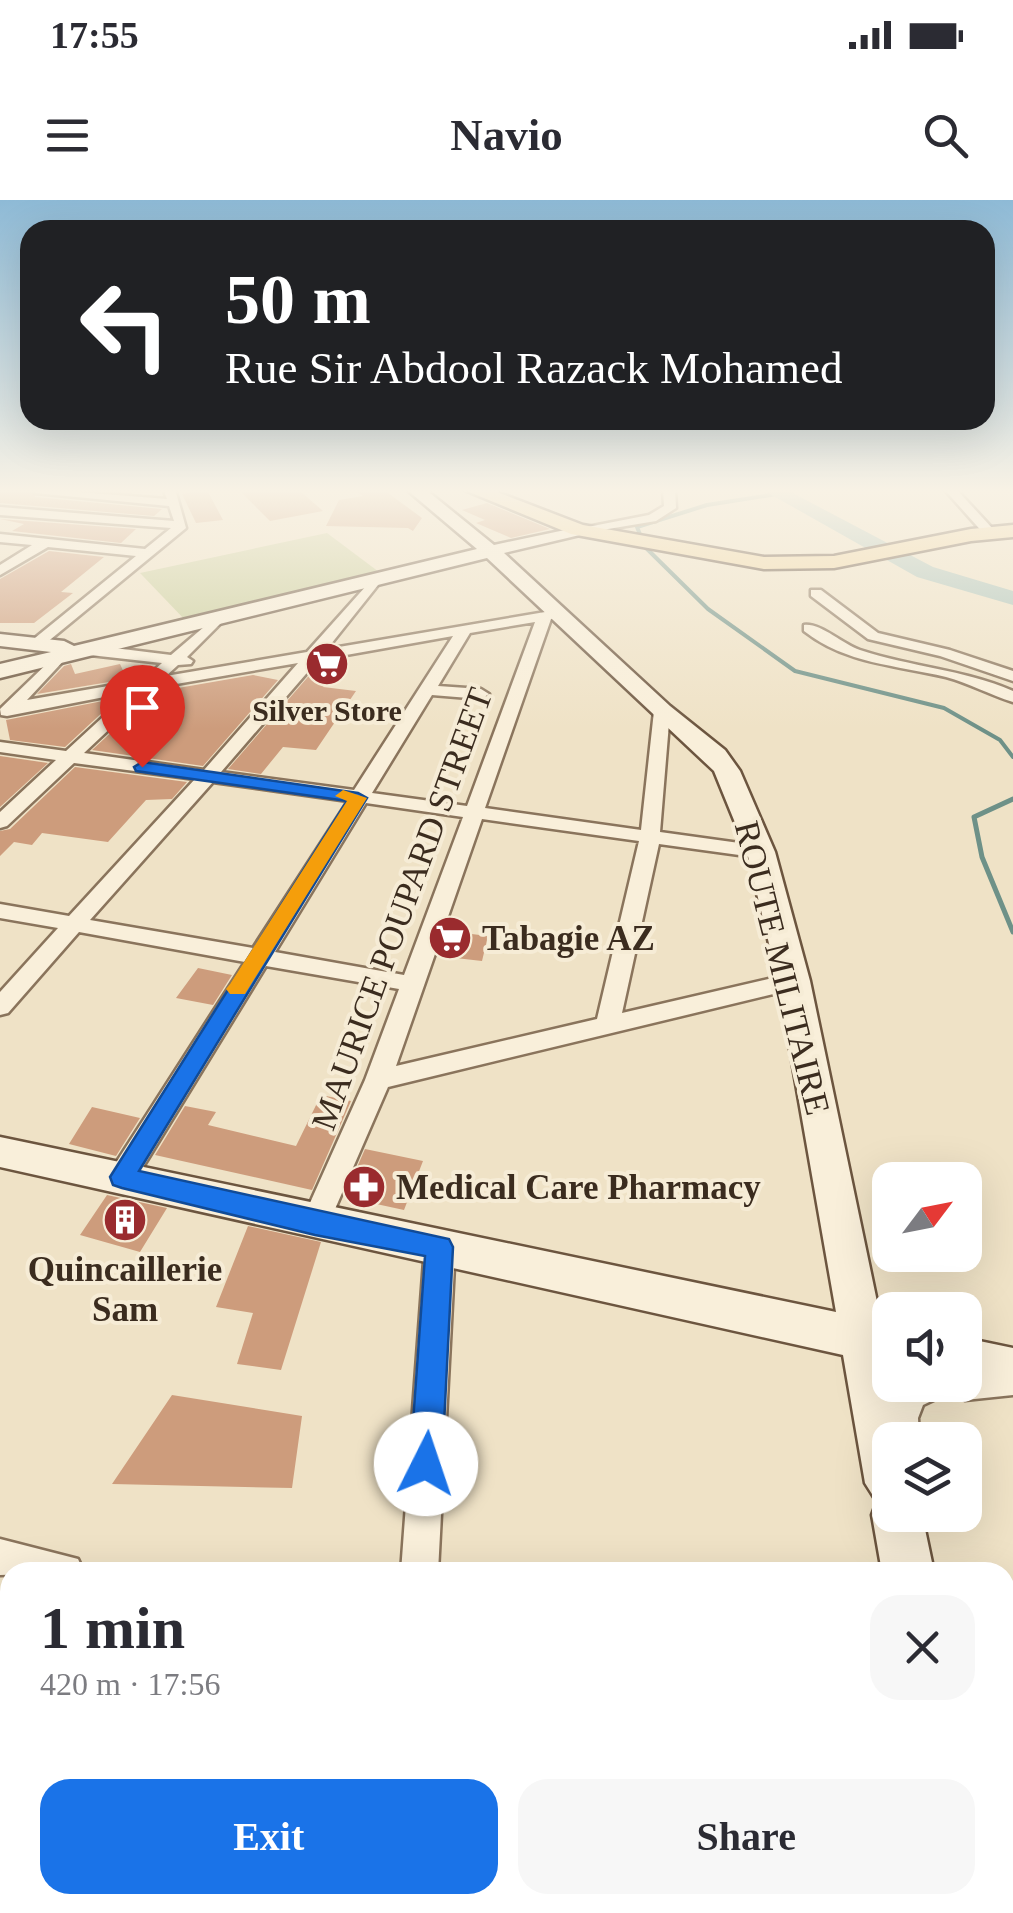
<!DOCTYPE html>
<html lang="en">
<head>
<meta charset="utf-8">
<style>
	body { margin:0; font-family:"Times New Roman",serif; background:#f7f7f7; color:#2b2b33; height:100vh; display:flex; flex-direction:column; font-size:38px; white-space:nowrap }
	* { box-sizing:border-box; margin:0 }
	p { font-size:32px; color:#7c7c81 }
	.icon { flex:none; width:55px; height:55px; fill:none; stroke:currentColor; stroke-width:2; stroke-linecap:round; stroke-linejoin:round }
	.map { position:relative; flex:1; overflow:hidden }
	.panel { position:absolute; left:0px; top:1362px; width:1015px; height:352px; display:flex; flex-direction:column; background:#fff; border-radius:30px 30px 0 0; box-shadow:0 10px 40px #0002 }
	.panel>* { flex:none }
	.top-card { position:absolute; left:20px; top:20px; width:975px; height:210px; border-radius:30px; box-shadow:0 10px 40px #0002; background:#202124; color:#fff; overflow:hidden }
	.needle { width:65px; rotate:58deg }
	.tools { position:absolute; left:872px; top:962px; display:grid; gap:20px }
	.tools a { display:grid; place-items:center; width:110px; height:110px; border-radius:20px; background:#fff; box-shadow:0 10px 40px #0002; font-size:50px }
	.pin { position:absolute; display:grid; place-items:center; width:85px; height:85px; color:#fff; margin:-102px -42px; border-radius:50% 50% 50% 0; rotate:-45deg; box-shadow:0 0 10px #0007 }
	.pin .icon { rotate:45deg }
	.me { position:absolute; width:110px; margin:-55px; rotate:4deg; stroke-linejoin:round; filter:drop-shadow(0 0 8px #0008) }
	.turn { display:flex; align-items:center; gap:35px; height:210px; padding:0 40px; font-size:45px }
	.turn .icon { width:130px; height:130px; stroke-width:2.5 }
	.turn b { display:block; font-size:70px; line-height:85px }
	.round { display:grid; place-items:center; flex:none; width:105px; height:105px; border-radius:30px; background:#f7f7f7 }
	.headline { display:flex; align-items:center; justify-content:space-between; height:170px; padding:0 40px }
	h1 { font-size:60px; font-weight:700; line-height:75px }
	.primary-button { display:flex; gap:20px; margin-top:auto; padding:20px 40px }
	.primary-button a { flex:1; height:115px; border-radius:30px; background:#1a73e8; color:#fff; font-size:40px; font-weight:700; line-height:115px; text-align:center }
	.primary-button a+a { background:#f7f7f7; color:#2b2b33 }
	.status { display:flex; justify-content:space-between; align-items:center; height:70px; padding:0 50px; background:#fff; direction:ltr }
	.status svg { height:28px; fill:currentColor }
	header { display:flex; justify-content:space-between; align-items:center; height:130px; padding:0 40px; background:#fff; font-size:45px; font-weight:700 }
	.map>svg:first-child { display:block }
	.green { fill:#c8cd9a }
	.lines { fill:none; stroke-linecap:round; stroke-linejoin:round }
	.stream-far1 { stroke:#6e9188; stroke-width:4 }
	.stream { stroke:#6e9188; stroke-width:5 }
	.river { fill:#a8c2ba; fill-rule:evenodd }
	.building { fill:#cd9c7c }
	.street-casing { stroke:#8a745c; stroke-width:5 }
	.secondary-casing { stroke:#6c553f; stroke-width:5 }
	.primary-casing { stroke:#584230; stroke-width:5 }
	.street { fill:#f9efda; fill-rule:evenodd }
	.secondary { fill:#f9efda; fill-rule:evenodd }
	.primary { fill:#f1d69f; fill-rule:evenodd }
	.route { fill:#1a73e8; stroke:#114b97; stroke-width:2.5 }
	.slow { fill:#f59e0b }
	.labels { text-anchor:middle; dominant-baseline:central; stroke-width:8; stroke-linejoin:round; paint-order:stroke }
	.far-poi-label { font-size:30px; font-weight:bold; fill:#3b2c1f; stroke:#f6ecd6 }
	.street-label { font-size:35px; fill:#3b2c1f; stroke:#f6ecd6 }
	.poi-label { font-size:35px; font-weight:bold; fill:#3b2c1f; stroke:#f6ecd6; text-anchor:start }
</style>
</head>
<body>
<div class="status"><b>17:55</b><svg viewBox="0 0 49 12"><path d="M0 12V9h3v3zM5 12V6h3v6zM10 12V3h3v9zM15 12V0h3v12zM26 1h20v11H26zM47 4h2v5h-2z"/></svg></div>
<header><svg class="icon" aria-label="menu" viewBox="0 0 24 24"><path d="M4 6h16M4 12h16M4 18h16"/></svg>Navio<svg class="icon" aria-label="search" viewBox="0 0 24 24"><circle cx="10" cy="10" r="6"/><path d="M15 15l6 6"/></svg></header>
<div class="map">
<svg width="1013" height="1713" viewBox="0 0 1013 1713">
	<rect width="100%" height="100%" fill="#efe2c6"/>
	<path class="green" d="M327,333L383,375L186,421L140,373Z"/>
	<g class="lines">
		<path class="stream-far1" d="M641,337L637,327L707,305L777,294
			M644,346L708,409L795,471L944,508L1000,540L1013,557"/>
		<path class="stream" d="M1013,599L974,617L982,657L1013,732"/>
		<path class="river" d="M761,289H785L933,367L1013,391V405L917,377Z"/>
	</g>
	<path class="building" d="M0,290H34L35,297L162,309L154,316L0,303Z
		M207,290L223,320L196,323L182,294Z
		M239,290H299L323,311L270,321Z
		M355,290H384L422,318L413,331L408,328L326,326L339,300L363,296Z
		M487,303L550,329L511,338L476,323L485,320L462,310Z
		M0,319L136,329L121,343L12,331L24,324Z
		M49,351L104,357L61,392L73,393L34,423H0V379Z
		M340,460L323,487L356,491L316,550L283,547L261,574L228,569L320,463Z
		M71,464L75,474L120,464L127,479L37,494L64,466Z
		M253,475L278,480L203,566L92,550L155,492Z
		M118,498L65,547L10,540L6,520Z
		M0,556L48,563L0,607Z
		M75,567L187,582L172,599L146,600L108,642L42,633L32,645L14,642L0,656V631L10,629Z
		M447,731L488,736L482,761L438,756Z
		M198,768L232,775L213,805L176,798Z
		M321,895L351,901L312,990L155,955L185,906L216,912L208,925L296,946Z
		M92,907L140,918L116,956L69,944Z
		M365,949L423,961L404,1010L344,997Z
		M107,995L167,1008L140,1052L80,1035Z
		M248,1026L321,1042L281,1170L237,1164L253,1113L216,1107Z
		M172,1195L302,1216L292,1288L112,1284Z"/>
	<g class="lines">
		<g class="street-casing">
			<path id="street" d="M163,289H175L186,328L40,448H30V442L136,356L48,347L0,375V365L32,345L0,342V334L145,349L171,328L0,315V307L174,321L169,306L35,293L41,289L167,299Z
				M663,289H675L676,308L656,321L578,334L572,330L649,315L664,306Z
				M944,289H956L993,329V335H985Z
				M375,376L382,380L327,449L557,410L564,414L551,419L485,608L641,630L654,511L662,506L670,511L660,632L761,646L771,652L761,658L659,644L622,813L794,773L806,781L794,789L388,887L325,1032L315,1035L305,1032L301,1023L365,880L399,789L266,766L132,985L122,988L112,985L108,977L112,969L245,762L79,732L8,813L0,815V792L58,728L0,718V704L69,716L195,579L74,563L7,626L0,628V612L56,560L0,552V542L66,551L130,492L7,516L1,515L0,509L59,452L67,457L27,500L143,480L162,463L90,455L82,450L90,445L171,455L218,415L225,419L187,457L193,461L191,464L178,465L166,476L307,452ZM535,422L467,606L372,593L432,495L481,499L489,494L481,489L438,486L470,433ZM453,436L354,590L221,572L318,460ZM298,463L204,570L84,553L153,488ZM213,582L348,601L253,748L90,720ZM366,603L463,617L404,775L275,752ZM482,619L639,641L597,819L396,866Z
				M811,390H821L878,433L950,450L1013,471V481L940,456L868,439L811,396Z
				M804,425C821,423 842,444 860,450C911,467 962,469 1013,491V502C990,495 969,483 946,477C896,465 846,464 804,431Z
				M440,1034L450,1038L455,1047L438,1372H401L425,1047L430,1038Z
				M1013,1163V1195L965,1200L953,1195L949,1185H965V1168Z
				M897,1185H946L942,1196L923,1205L918,1218L919,1240H890V1252L884,1218Z
				M0,1339L78,1359L84,1372L0,1375Z
				M380,1705H426V1713H380Z"/>
		</g>
		<g class="secondary-casing">
			<path id="secondary" d="M406,289H425L494,345L584,326V334L504,353L670,506L725,550L740,571L775,652L810,781L881,1121L890,1123V1185H894L906,1240H890V1315H922L934,1372H882L872,1315L877,1302L865,1283L843,1155L0,967V937L836,1112L778,781L747,652L714,571L487,358L0,478V464L51,452L0,446V434L64,441L74,446L477,349Z
				M965,1138L1013,1148V1192L965,1180Z
				M579,1705H648L644,1713H575Z"/>
		</g>
		<g class="primary-casing">
			<path id="primary" d="M462,289H489L583,325L764,357L834,356L971,329L1013,325V337L971,341L834,368L764,369L571,334Z"/>
		</g>
		<use href="#street" class="street"/>
		<use href="#secondary" class="secondary"/>
		<use href="#primary" class="primary"/>
	</g>
	<linearGradient id="sky" x2="0" y2="1"><stop stop-color="#8ebad6"/><stop offset="0.55" stop-color="#f8f2e5"/><stop offset="1" stop-color="#f8f2e5" stop-opacity="0"/></linearGradient>
	<rect width="1013" height="529" fill="url(#sky)"/>
	<path class="route" d="M142,562L358,593L367,598L139,971L449,1039L453,1047L442,1264L437,1275L426,1280L415,1275L410,1264L425,1056L315,1035L122,988L113,985L110,977L347,601L136,571L134,567Z"/>
	<path class="slow" d="M343,590L367,598L245,794H230L226,789L230,784L347,601L335,596Z"/>
	<defs>
		<g id="supermarket-disc" transform="scale(2.25)"><circle r="9.5" fill="#9a2b2e" stroke="#f6ecd6"/><path d="M-6-5.5h2.5l.6 2H6L4.5 2H-2.5L-4.4-4H-6ZM-1.5 3.2a1.3 1.3 0 1 0 .1 0ZM3 3.2a1.3 1.3 0 1 0 .1 0Z" fill="#fff"/></g>
		<g id="pharmacy-disc" transform="scale(2.25)"><circle r="9.5" fill="#9a2b2e" stroke="#f6ecd6"/><path d="M-2-6h4v4h4v4h-4v4h-4v-4h-4v-4h4Z" fill="#fff"/></g>
		<g id="building-disc" transform="scale(2.25)"><circle r="9.5" fill="#9a2b2e" stroke="#f6ecd6"/><path d="M-4-6H4V6H1V3H-1V6H-4ZM-2.5-4.3h1.7v1.8h-1.7ZM.8-4.3h1.7v1.8H.8ZM-2.5-1h1.7V.8h-1.7ZM.8-1h1.7V.8H.8Z" fill="#fff"/></g>
	</defs>
	<g fill-rule="evenodd">
		<use href="#supermarket-disc" x="327" y="464"/>
		<use href="#supermarket-disc" x="450" y="738"/>
		<use href="#pharmacy-disc" x="364" y="987"/>
		<use href="#building-disc" x="125" y="1020"/>
	</g>
	<g class="labels">
		<g class="far-poi-label">
			<text x="327" y="510">Silver Store</text>
		</g>
		<g class="street-label">
			<text transform="translate(402 709) rotate(-70)">MAURICE POUPARD STREET</text>
			<text transform="translate(782 768) rotate(76)">ROUTE MILITAIRE</text>
		</g>
		<g class="poi-label">
			<text x="482" y="738">Tabagie AZ</text>
			<text x="396" y="987">Medical Care Pharmacy</text>
			<text x="125" y="1069" text-anchor="middle">Quincaillerie<tspan x="125" dy="40">Sam</tspan></text>
		</g>
	</g>
</svg>
<div class="tools">
<a><svg class="needle" viewBox="-14 -14 28 28"><path d="M0-13l5 13h-10z" fill="#e53935"/><path d="M0 13l5-13h-10z" fill="#7c7c81"/></svg></a>
<a><svg class="icon" aria-label="sound" viewBox="0 0 24 24"><path d="M4 9h4l5-4v14l-5-4H4zM17 9q2 3 0 6"/></svg></a>
<a><svg class="icon" aria-label="layers" viewBox="0 0 24 24"><path d="M12 4l9 5-9 5-9-5zM3 14l9 5 9-5"/></svg></a>
</div>
<div class="pin" style="left:142px;top:567px;background:#d93025"><svg class="icon" aria-label="arrive" viewBox="0 0 24 24"><path d="M6 21V4h12l-3 4 3 4H6"/></svg></div>
<svg class="me" style="left:426px;top:1264px" viewBox="-20 -20 40 40"><circle r="19" fill="#fff"/><path d="M0-13L10 11 0 6-10 11z" fill="#1a73e8"/></svg>
<div class="top-card">
<div class="turn"><svg class="icon" aria-label="left" viewBox="0 0 24 24"><path d="M17 20v-9H6M10 6l-5 5 5 5"/></svg><div><b>50 m</b>Rue Sir Abdool Razack Mohamed</div></div>
</div>
<section class="panel">
<div class="headline"><div><h1>1 min</h1><p>420 m · 17:56</p></div><a class="round"><svg class="icon" aria-label="close" viewBox="0 0 24 24"><path d="M6 6l12 12M18 6L6 18"/></svg></a></div>
<div class="primary-button"><a>Exit</a><a>Share</a></div>
</section>
</div>
</body>
</html>
